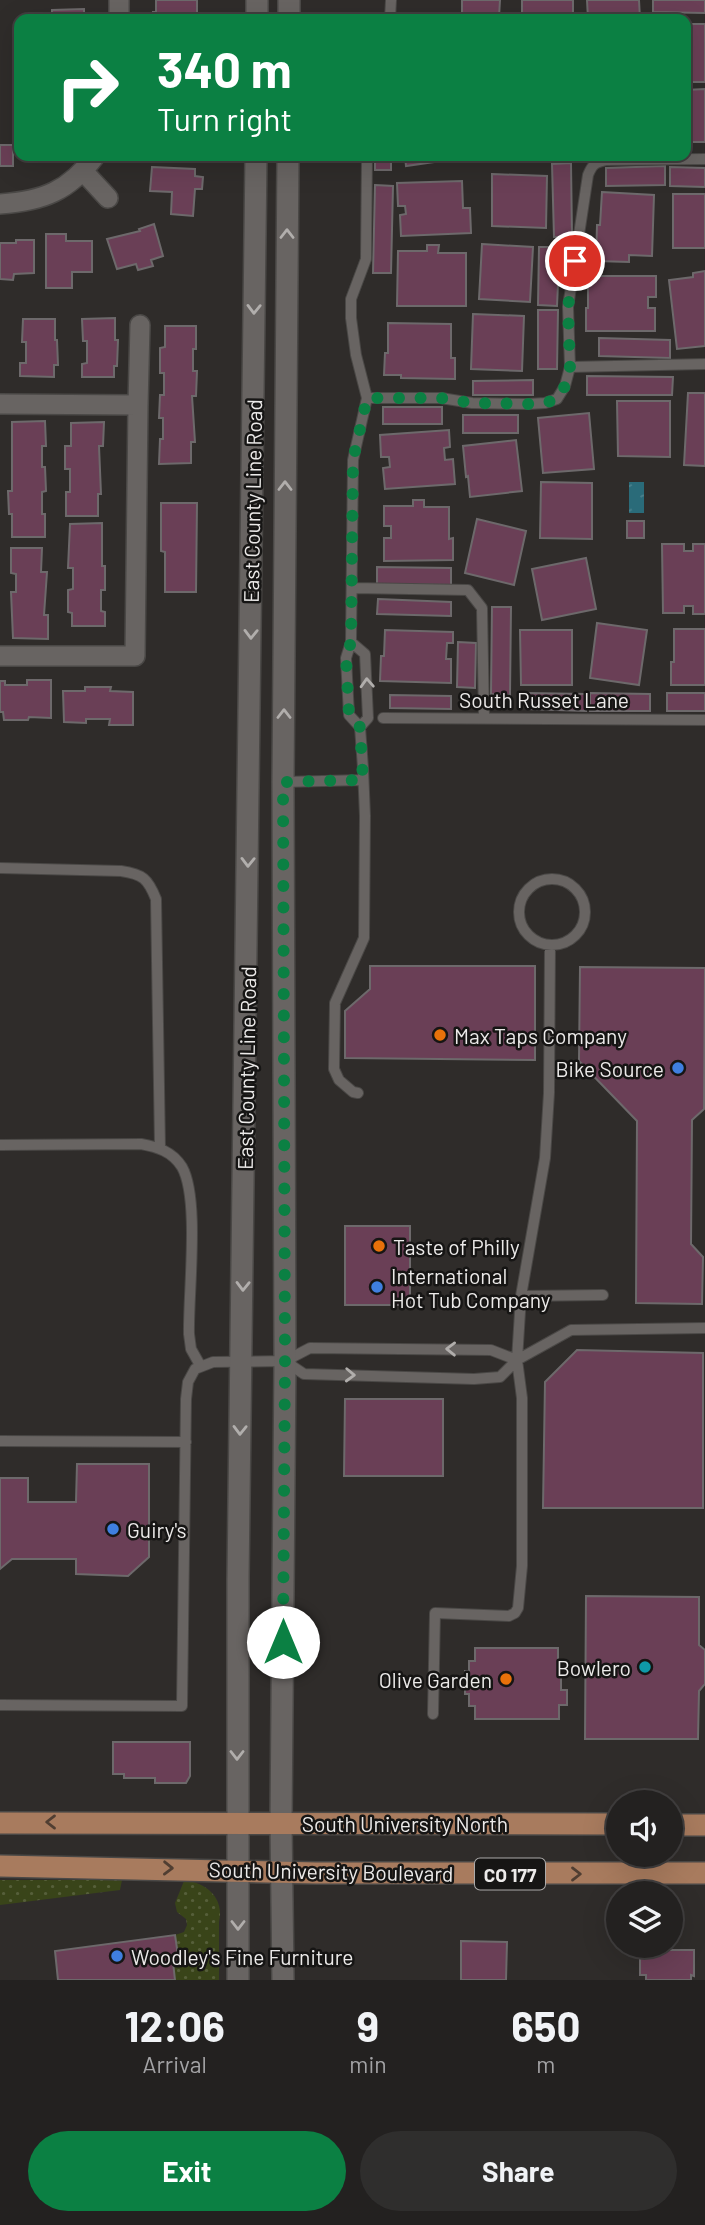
<!DOCTYPE html>
<html lang="en">
<head>
<meta charset="utf-8">
<style>
	body { margin:0; font-family:Barlow,sans-serif; background:#2f2e2d; color:#f1f3f6; height:100vh; display:flex; flex-direction:column; font-size:26px; white-space:nowrap }
	* { box-sizing:border-box; margin:0 }
	p { font-size:23px; color:#a3a3a5 }
	.icon { flex:none; width:38px; height:38px; fill:none; stroke:currentColor; stroke-width:2; stroke-linecap:round; stroke-linejoin:round }
	.map { position:relative; height:1980px; overflow:hidden }
	.details { display:flex; flex-direction:column; background:#232120; flex:1 }
	.details>* { flex:none }
	.top-card { position:absolute; left:14px; top:14px; width:677px; height:147px; border-radius:14px; box-shadow:0 7px 28px #0002,0 0 0 2px #403e3e; background:#0b8043; color:#fff; overflow:hidden }
	.fabs { position:absolute; left:606px; top:1790px; display:grid; gap:14px }
	.fabs a { display:grid; place-items:center; width:77px; height:77px; border-radius:50%; background:#232120; box-shadow:0 7px 28px #0002,0 0 0 2px #403e3e; font-size:35px }
	.pin { position:absolute; display:grid; place-items:center; width:60px; height:60px; color:#fff; margin:-30px; border:4px solid #fff; border-radius:50%; box-shadow:0 2px 7px #0007 }
	.me { position:absolute; width:77px; margin:-38px; rotate:0deg; stroke-linejoin:round; filter:drop-shadow(0 0 5px #0008) }
	.turn { display:flex; align-items:center; gap:24px; height:147px; padding:0 28px; font-size:32px }
	.turn .icon { width:91px; height:91px; stroke-width:2.5 }
	.turn b { display:block; font-size:49px; line-height:60px }
	.eta { display:flex; justify-content:space-evenly; align-items:center; height:119px; text-align:center }
	.eta b { font-size:42px; font-weight:700; line-height:49px }
	.action { display:flex; gap:14px; margin-top:auto; padding:14px 28px }
	.action a { flex:1; height:80px; border-radius:42px; background:#0b8043; color:#fff; font-size:28px; font-weight:700; line-height:80px; text-align:center }
	.action a+a { background:#2f2e2d; color:#f1f3f6 }
	.map>svg:first-child { display:block }
	.grass { fill:url(#grass-dots) }
	.water { fill:url(#water-ripples) }
	.building { fill:#6a3f56; stroke:#6d696b; stroke-width:2 }
	.lines { fill:none; stroke-linecap:round; stroke-linejoin:round }
	.lane-casing { stroke:#4a4846; stroke-width:12 }
	.street-casing { stroke:#4a4846; stroke-width:22 }
	.secondary-casing { stroke:#4a4846; stroke-width:24 }
	.primary-casing { stroke:#4a4846; stroke-width:24 }
	.lane { stroke:#686462; stroke-width:10 }
	.street { stroke:#686462; stroke-width:19 }
	.secondary { stroke:#686462; stroke-width:21 }
	.primary { stroke:#a87b5e; stroke-width:21 }
	.oneway { stroke:#b1aeac }
	.oneway2 { stroke:#503e32 }
	.route { stroke:#0b8043; stroke-width:12; stroke-dasharray:0 21.6 }
	.food-dot { fill:#e8710a; stroke:#161514; stroke-width:2.5 }
	.shop-dot { fill:#3f7fe0; stroke:#161514; stroke-width:2.5 }
	.culture-dot { fill:#0f9aa8; stroke:#161514; stroke-width:2.5 }
	.labels { text-anchor:middle; dominant-baseline:central; stroke-width:5; stroke-linejoin:round; paint-order:stroke }
	.shield { fill:#161514; stroke:#acaaa9; stroke-width:2 }
	.shield-label { font-size:19px; font-weight:bold; fill:#eceae9 }
	.street-label { font-size:21px; fill:#eceae9; stroke:#161514 }
	.poi-label { font-size:21px; fill:#eceae9; stroke:#161514; text-anchor:start }
</style>
</head>
<body>
<div class="map">
<svg width="705" height="1980" viewBox="0 0 705 1980">
	<defs>
		<pattern id="grass-dots" width="8" height="8" patternUnits="userSpaceOnUse" patternTransform="scale(1.75)"><rect width="8" height="8" fill="#394419"/><path d="M2 2h.1M6 6h.1" fill="none" stroke="#565f3a" stroke-width="1.8" stroke-linecap="round"/></pattern>
		<pattern id="water-ripples" width="26" height="14" patternUnits="userSpaceOnUse" patternTransform="scale(1.75)"><rect width="26" height="14" fill="#2a6b79"/><path d="M2 4q2-2 4 0t4 0M15 11q2-2 4 0t4 0" fill="none" stroke="#49808c"/></pattern>
	</defs>
	<rect width="100%" height="100%" fill="#2f2c2a"/>
	<path class="grass" d="M0,1880H122L120,1890L0,1905Z
		M184,1881C206,1881 225,1899 219,1922V1980H175L173,1962L179,1961L175,1935L184,1932L187,1925L186,1919L177,1912L175,1903Z"/>
	<path class="water" d="M629,482H644V513H629Z"/>
	<path class="building" d="M156,0H197V15H186L185,19H153V12H156Z
		M462,0H500L499,17L462,16Z
		M522,0H573V16L522,15Z
		M587,0H639L640,19H588Z
		M653,0H705V13L653,12Z
		M84,9V19H52V10Z
		M686,24H705V82H686Z
		M705,89V142H686V90Z
		M0,145H13V166H0Z
		M375,156H391V170H375Z
		M405,156H476L406,166Z
		M571,163L572,237H554L552,164Z
		M665,166V185L606,186V168Z
		M152,167L195,169V176L203,177L202,189H195L193,216L171,214L172,192L150,191Z
		M670,167L705,168V187L670,186Z
		M492,174L547,176L546,228L492,226Z
		M462,181L463,208H470L471,233L401,236L400,215L406,214L405,206H398L397,183Z
		M375,185L393,186L391,273H373Z
		M602,192L654,195L652,256L629,255V262L596,261L597,225H600Z
		M673,194H705V248H673Z
		M154,224L163,256L151,260L153,266L138,270L136,264L117,269L107,239L140,231L139,229Z
		M46,234H66V241H92V272H72V288H46Z
		M16,240H34V273L14,274L13,280L0,279V243H16Z
		M482,244L533,247L530,302L479,299Z
		M427,245H439L438,253H466V306H397L398,251H427Z
		M539,247H561V262H559L557,306L538,305Z
		M705,271V346L677,349L669,280L693,277V273Z
		M588,276H656V297H648V308H655V331H586V308H588Z
		M538,310H558L557,369H538Z
		M473,314L524,316L522,371L471,369Z
		M115,318V340H118L117,366H114V377H82V364L87,363V341H83L82,319Z
		M23,319H55V340H57L58,365H54V377L20,376V363H26V342H22Z
		M388,323L451,324V358H455V379L401,378V375H384L385,353H388Z
		M165,326H196V349H193V371H197L196,396H192L195,442H191V463L159,464L160,439H163V418H159L160,395H164V373H160V348L165,347Z
		M599,338L670,340V358L599,356Z
		M587,376L673,377L672,395H587Z
		M533,380V395H473V381Z
		M688,393H705V466L684,465Z
		M617,401H670V457L618,456Z
		M383,407H442V424H383Z
		M589,413L594,469L543,473L538,418Z
		M463,415H518V433H463Z
		M45,421L46,446H42V467H45L46,491L42,492V514H45V537H12V514H9L8,491H12V422Z
		M104,422L103,446H99L101,494H98V516H66V492H70V469H65V446H71V423Z
		M449,430L450,447L444,448L445,460L453,459L455,484L385,489L383,468L390,467L389,457H381L380,435Z
		M516,440L522,491L470,497L468,476L466,477L463,446Z
		M541,482L592,483V539L540,538Z
		M413,500H424V507H449V539L453,538V560L384,561V538H391V526H384V506H413Z
		M161,503H197L196,592H165V552L161,551Z
		M477,519L526,531L514,585L465,573Z
		M627,521H644V538H627Z
		M102,523V566H105V590H101V611L105,612V626H72V613L68,612V590L73,589V568H68L70,524Z
		M662,544H684V551H693V544H705V614H693V606H684V613H663Z
		M11,548H42L41,572H47L44,615H48V639L13,638L11,592H16V574L11,573Z
		M586,558L596,609L542,620L532,569Z
		M377,567L451,568V585L377,584Z
		M378,599L451,602V616L377,614Z
		M492,607H511L510,695L491,694Z
		M597,623L647,630L639,685L590,678Z
		M674,629H705V685H671V662H674Z
		M385,630L453,632V643H447L446,659H451V683L380,681L381,656H384Z
		M520,630H572V685H521Z
		M458,642L476,643L475,688L457,687Z
		M27,680H51V718L29,717L28,720H4L3,712H0V681H5V685H27Z
		M85,687H111L110,691L133,692V725H109L110,719H86V723L64,722L63,691H85Z
		M527,693L586,694V711L527,709Z
		M590,693L650,694V711H590Z
		M667,693H705V711H667Z
		M390,695L451,696V709L390,708Z
		M370,966H535V1060L345,1058V1011L370,989Z
		M580,967L705,968L704,1109L692,1120L691,1244L703,1257L702,1304L636,1303L637,1121L579,1061Z
		M345,1226H410V1305H345Z
		M577,1350L703,1353V1508H543L545,1382Z
		M345,1399H443V1476H344Z
		M77,1464H149V1557L128,1576L76,1574V1559H12L0,1569V1478H28V1502H76Z
		M586,1596L699,1597V1645L705,1650V1684L699,1691L698,1739H585Z
		M475,1648H558V1659L561,1662V1690H567V1705H559V1719H475V1706H469V1694H465V1671H469V1661H475Z
		M113,1742H190V1776L186,1783H155V1778H124V1774H113Z
		M175,1935L179,1962H173L175,1980H58L55,1951Z
		M461,1941L507,1942L506,1980H461Z
		M640,1950H694V1976L691,1975V1980H646V1975H640Z"/>
	<g class="lines">
		<g class="lane-casing">
			<path id="lane" d="M390,19L391,0
				M570,367L705,364
				M367,398H441L472,403L528,404L545,403L557,399L565,386L570,367L568,307L588,175C592,165 595,162 606,160L705,159
				M353,588L468,590L482,608L484,717
				M351,642L365,654L368,718L360,727
				M383,718L705,720
				M283,782L363,780
				M0,868L121,871C143,874 148,879 156,899L160,1148
				M519 912a33 33 0 1 1 66 0a33 33 0 1 1-66 0Z
				M358,1093L353,1092L339,1080L334,1069L335,1003L364,938L365,816L363,768L360,727L349,715L346,658L351,642L353,460L367,398L356,355L351,318V299L366,259L367,156
				M0,1145L141,1144C157,1147 172,1151 182,1167C200,1199 188,1294 189,1334L191,1349L200,1365
				M521,1296L603,1295
				M286,1362L304,1374L474,1379L500,1377L517,1360L571,1330L705,1328
				M0,1441L186,1442
				M0,1705L182,1706L186,1399L188,1382L195,1369L213,1362L285,1361L310,1348L491,1350L517,1360
				M433,1714L435,1613L509,1616L515,1613L518,1608L522,1566V1398L517,1360L521,1296L545,1158L549,1093L550,945"/>
		</g>
		<g class="street-casing">
			<path id="street" d="M119,0V19
				M83,171L108,198
				M0,204C43,201 69,191 95,156
				M0,404L138,405L135,656H0
				M138,405L140,325"/>
		</g>
		<g class="secondary-casing">
			<path id="secondary" d="M257,19V0
				M289,19V0
				M238,1980V1579L256,156
				M283,1980L281,1823L285,1361L283,782L288,156"/>
		</g>
		<g class="primary-casing">
			<path id="primary" d="M0,1823L618,1824
				M670,1825H705
				M0,1866L316,1873H705"/>
		</g>
		<use href="#lane" class="lane"/>
		<use href="#street" class="street"/>
		<use href="#secondary" class="secondary"/>
		<use href="#primary" class="primary"/>
	</g>
	<defs><path id="oneway-chevron" d="M-2-3.5L2.5 0L-2 3.5" fill="none" stroke-width="1.6" stroke-linecap="round" stroke-linejoin="round" transform="scale(1.75)"/></defs>
	<g class="oneway">
		<use href="#oneway-chevron" transform="translate(287 234) rotate(-90)"/>
		<use href="#oneway-chevron" transform="translate(254 309) rotate(91)"/>
		<use href="#oneway-chevron" transform="translate(285 486) rotate(-90)"/>
		<use href="#oneway-chevron" transform="translate(251 634) rotate(91)"/>
		<use href="#oneway-chevron" transform="translate(367 683) rotate(-93)"/>
		<use href="#oneway-chevron" transform="translate(284 714) rotate(-90)"/>
		<use href="#oneway-chevron" transform="translate(248 862) rotate(91)"/>
		<use href="#oneway-chevron" transform="translate(243 1286) rotate(91)"/>
		<use href="#oneway-chevron" transform="translate(451 1349) rotate(-179)"/>
		<use href="#oneway-chevron" transform="translate(350 1375) rotate(2)"/>
		<use href="#oneway-chevron" transform="translate(240 1430) rotate(91)"/>
		<use href="#oneway-chevron" transform="translate(237 1755) rotate(90)"/>
		<use href="#oneway-chevron" transform="translate(238 1925) rotate(90)"/>
	</g>
	<g class="oneway2">
		<use href="#oneway-chevron" transform="translate(51 1822) rotate(180)"/>
		<use href="#oneway-chevron" transform="translate(168 1868) rotate(1)"/>
		<use href="#oneway-chevron" transform="translate(576 1874)"/>
	</g>
	<g class="lines">
		<path class="route" d="M283,1642L285,1362L283,782L363,780L360,727L349,715L346,658L351,642L353,460L367,398H441L472,403L528,404L545,403L557,399L565,386L570,368L568,307L575,261"/>
	</g>
	<g class="food-dot">
		<circle cx="440" cy="1035" r="7"/>
		<circle cx="379" cy="1246" r="7"/>
		<circle cx="506" cy="1679" r="7"/>
	</g>
	<g class="shop-dot">
		<circle cx="678" cy="1068" r="7"/>
		<circle cx="377" cy="1287" r="7"/>
		<circle cx="113" cy="1529" r="7"/>
		<circle cx="117" cy="1956" r="7"/>
	</g>
	<circle class="culture-dot" cx="645" cy="1667" r="7"/>
	<g class="labels">
		<rect class="shield" x="475" y="1858.5" width="70" height="31" rx="5"/>
		<g class="shield-label">
			<text x="510" y="1874">CO 177</text>
		</g>
		<g class="street-label">
			<text transform="translate(252 501) rotate(-89)">East County Line Road</text>
			<text x="544" y="699">South Russet Lane</text>
			<text transform="translate(246 1068) rotate(-89)">East County Line Road</text>
			<text x="405" y="1823">South University North</text>
			<text transform="translate(331 1871) rotate(1)">South University Boulevard</text>
		</g>
		<g class="poi-label">
			<text x="454" y="1035">Max Taps Company</text>
			<text x="664" y="1068" text-anchor="end">Bike Source</text>
			<text x="393" y="1246">Taste of Philly</text>
			<text x="391" y="1275">International<tspan x="391" dy="24">Hot Tub Company</tspan></text>
			<text x="127" y="1529">Guiry's</text>
			<text x="631" y="1667" text-anchor="end">Bowlero</text>
			<text x="492" y="1679" text-anchor="end">Olive Garden</text>
			<text x="131" y="1956">Woodley's Fine Furniture</text>
		</g>
	</g>
</svg>
<div class="fabs">
<a><svg class="icon" aria-label="sound" viewBox="0 0 24 24"><path d="M4 9h4l5-4v14l-5-4H4zM17 9q2 3 0 6"/></svg></a>
<a><svg class="icon" aria-label="layers" viewBox="0 0 24 24"><path d="M12 4l9 5-9 5-9-5zM3 14l9 5 9-5"/></svg></a>
</div>
<div class="pin" style="left:575px;top:261px;background:#d93025"><svg class="icon" aria-label="arrive" viewBox="0 0 24 24"><path d="M6 21V4h12l-3 4 3 4H6"/></svg></div>
<svg class="me" style="left:283px;top:1642px" viewBox="-20 -20 40 40"><circle r="19" fill="#fff"/><path d="M0-13L10 11 0 6-10 11z" fill="#0b8043"/></svg>
<div class="top-card">
<div class="turn"><svg class="icon" aria-label="right" viewBox="0 0 24 24"><path d="M7 20v-9h11M14 6l5 5-5 5"/></svg><div><b>340 m</b>Turn right</div></div>
</div>
</div>
<section class="details">
<div class="eta">
<div><b>12:06</b><p>Arrival</p></div>
<div><b>9</b><p>min</p></div>
<div><b>650</b><p>m</p></div>
</div>
<div class="action"><a>Exit</a><a>Share</a></div>
</section>
</body>
</html>
